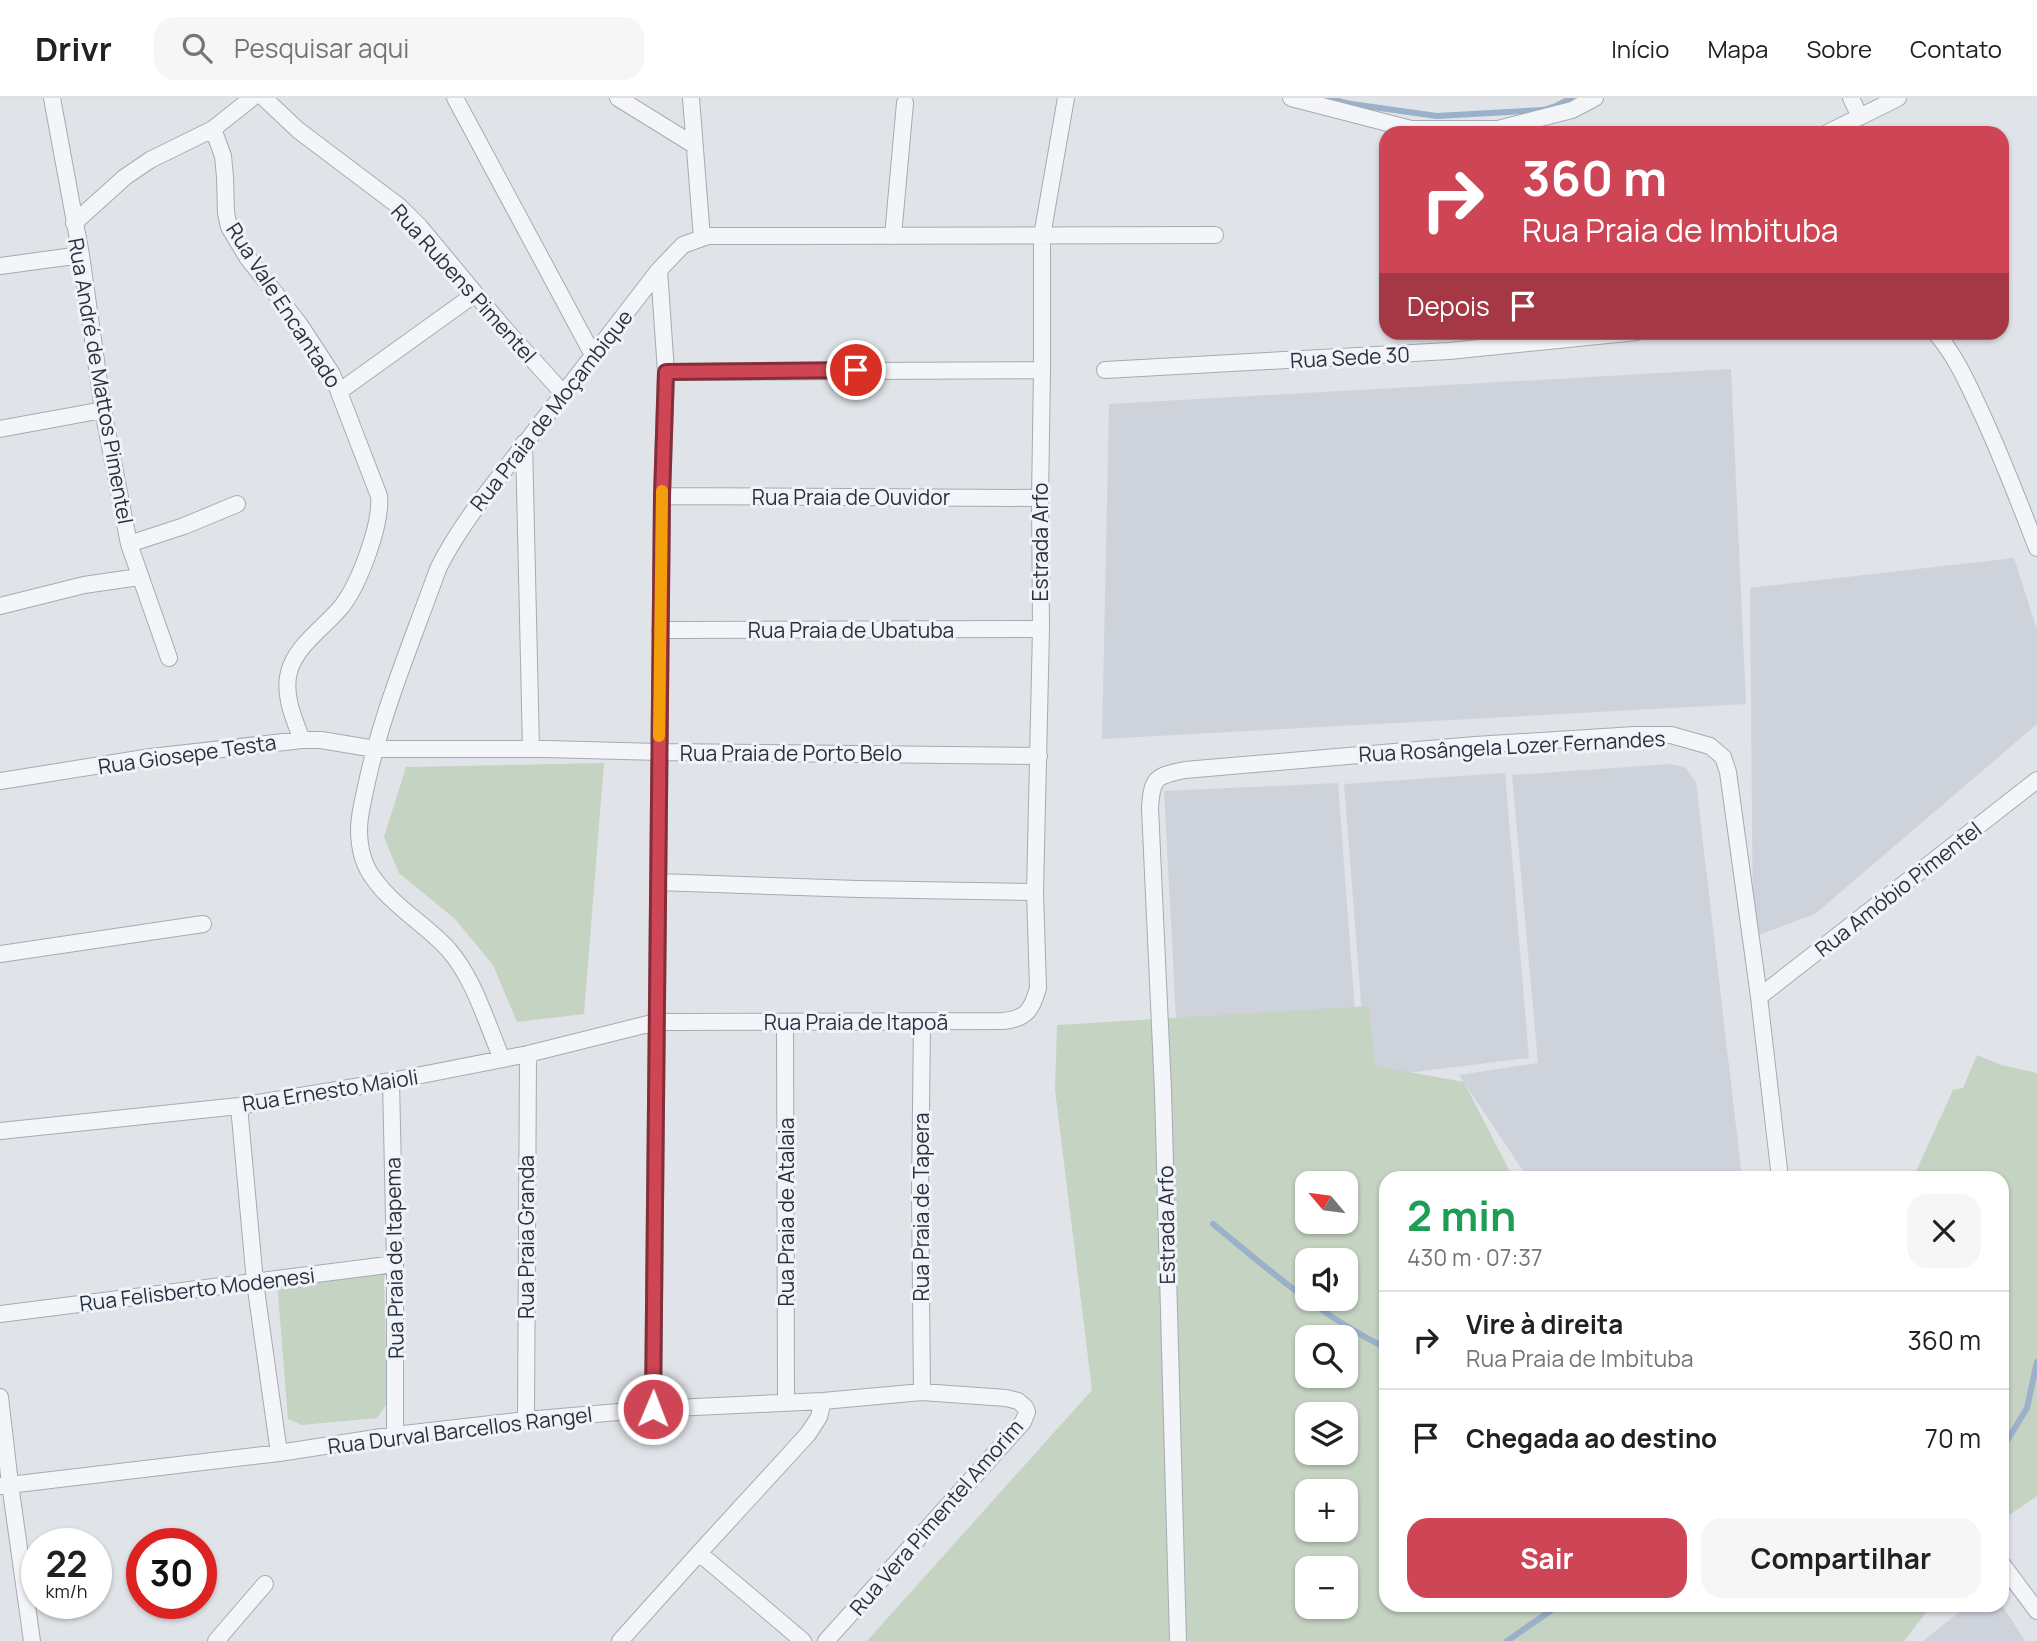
<!DOCTYPE html>
<html lang="pt">
<head>
<meta charset="utf-8">
<style>
	body { margin:0; font-family:Manrope,sans-serif; background:#f6f6f6; color:#202124; height:100vh; display:flex; flex-direction:column; font-size:26px; white-space:nowrap }
	* { box-sizing:border-box; margin:0 }
	p { font-size:23px; color:#757577 }
	.icon { flex:none; width:38px; height:38px; fill:none; stroke:currentColor; stroke-width:2; stroke-linecap:round; stroke-linejoin:round }
	.map { position:relative; flex:1; overflow:hidden }
	.drawer { position:absolute; left:1379px; top:1073px; width:630px; height:441px; display:flex; flex-direction:column; background:#fff; border-radius:21px; box-shadow:0 2px 5px #0004 }
	.drawer>* { flex:none }
	.banner { position:absolute; left:1379px; top:28px; width:630px; height:214px; border-radius:21px; box-shadow:0 2px 5px #0004; background:#ce4656; color:#fff; overflow:hidden }
	.needle { width:46px; rotate:299deg }
	.buttons { position:absolute; left:1295px; top:1073px; display:grid; gap:14px }
	.buttons a { display:grid; place-items:center; width:63px; height:63px; border-radius:14px; background:#fff; box-shadow:0 2px 5px #0004; font-size:35px }
	.speed { position:absolute; left:21px; top:1430px; display:flex; gap:14px; font-size:35px; font-weight:700; text-align:center }
	.speed>* { display:grid; place-content:center; width:91px; height:91px; border-radius:50%; background:#fff; box-shadow:0 2px 5px #0004; line-height:1 }
	.speed small { font-size:18px; font-weight:400 }
	.speed .limit { border:10px solid #d22; background:#fff; color:#111 }
	.pin { position:absolute; display:grid; place-items:center; width:60px; height:60px; color:#fff; margin:-30px; border:4px solid #fff; border-radius:50%; box-shadow:0 2px 7px #0007 }
	.me { position:absolute; width:77px; margin:-38px; rotate:1deg; stroke-linejoin:round; filter:drop-shadow(0 0 5px #0008) }
	.turn { display:flex; align-items:center; gap:24px; height:147px; padding:0 28px; font-size:32px }
	.turn .icon { width:91px; height:91px; stroke-width:2.5 }
	.turn b { display:block; font-size:49px; line-height:60px }
	.then { display:flex; align-items:center; height:66px; padding:0 28px; background:#0003; gap:14px; font-size:26px }
	.round { display:grid; place-items:center; flex:none; width:74px; height:74px; border-radius:21px; background:#f6f6f6 }
	.head { display:flex; align-items:center; justify-content:space-between; height:119px; padding:0 28px }
	h1 { font-size:42px; font-weight:700; line-height:52px; color:#1e9e55 }
	.action { display:flex; gap:14px; margin-top:auto; padding:14px 28px }
	.action a { flex:1; height:80px; border-radius:21px; background:#ce4656; color:#fff; font-size:28px; font-weight:700; line-height:80px; text-align:center }
	.action a+a { background:#f6f6f6; color:#202124 }
	ul { padding:0; list-style:none }
	li { display:flex; align-items:center; gap:21px; height:98px; padding:0 28px; border-top:2px solid #e0e0e0 }
	li div { flex:1 }
	li b { display:block; font-size:26px }
	li em { font-style:normal }
	header { display:flex; align-items:center; gap:42px; box-sizing:border-box; height:98px; padding:0 35px; background:#fff; border-bottom:2px solid #e0e0e0 }
	header strong { font-size:33px }
	nav { display:flex; gap:38px; margin-inline-start:auto; font-size:24px }
	.search { width:490px; height:63px; background:#f6f6f6; display:flex; align-items:center; gap:18px; box-sizing:border-box; padding:0 24px; border-radius:21px; color:#757577; font-size:26px }
	.map>svg:first-child { display:block }
	.built { fill:#ced3db }
	.green { fill:#c5d3c2; fill-rule:evenodd }
	.lines { fill:none; stroke-linecap:round; stroke-linejoin:round }
	.stream { stroke:#9bb0c9; stroke-width:6 }
	.street-casing { stroke:#a5abb3; stroke-width:18 }
	.street { stroke:#f3f5f8; stroke-width:16 }
	.route-casing { stroke:#862e38; stroke-width:18 }
	.route { stroke:#ce4656; stroke-width:12 }
	.slow { stroke:#f59e0b; stroke-width:12 }
	.labels { text-anchor:middle; dominant-baseline:central; stroke-width:6; stroke-linejoin:round; paint-order:stroke }
	.street-label { font-size:21px; fill:#293141; stroke:#f0f3f7 }
</style>
</head>
<body>
<header>
<strong>Drivr</strong>
<div class="search"><svg class="icon" aria-label="search" viewBox="0 0 24 24"><circle cx="10" cy="10" r="6"/><path d="M15 15l6 6"/></svg>Pesquisar aqui</div>
<nav><a>Início</a><a>Mapa</a><a>Sobre</a><a>Contato</a></nav>
</header>
<div class="map">
<svg width="2037" height="1543" viewBox="0 0 2037 1543">
	<rect width="100%" height="100%" fill="#e0e4e9"/>
	<path class="built" d="M1731,271L1746,606L1102,641L1109,306Z
		M2014,460L2037,532V626L1815,816L1753,839L1750,490Z
		M1670,666L1685,669L1696,684L1742,1080H1528L1459,977L1538,965L1512,677Z
		M1505,675L1529,960L1367,980L1344,686Z
		M1338,685L1360,980L1180,997L1164,693Z
		M1968,1507H2002L2025,1543H1923Z"/>
	<path class="green" d="M604,665L584,916L517,924L493,867L455,821L399,775L384,739L406,669Z
		M1369,908L1375,968L1464,984L1513,1080H1386V1507H1932L1904,1543H867L1092,1292L1055,992L1057,927ZM1307,1085H1346V1124H1307ZM1307,1162H1346V1200H1307ZM1307,1239H1346V1278H1307ZM1307,1316H1346V1354H1307ZM1307,1393H1346V1432H1307ZM1307,1470H1346V1508H1307Z
		M1977,957L2001,967L2037,975V1398L2002,1422V1080H1913L1953,992L1963,990Z
		M384,1174L387,1306L377,1320L302,1327L288,1321L277,1184Z"/>
	<g class="lines">
		<path class="stream" d="M1326,0L1351,6L1437,18L1543,12L1556,8L1571,0
			M1213,1126C1268,1171 1322,1219 1386,1250
			M2002,1351L2027,1310L2037,1264
			M1507,1543L1559,1507"/>
		<g class="street-casing">
			<path id="street" d="M52,0L81,157L103,312L129,446L169,560
				M264,0L298,32L400,109L420,129L503,229L563,295
				M455,0L593,257
				M618,0L694,47
				M691,0L702,140
				M1291,0L1411,31H1498L1572,12L1595,0
				M1851,0L1860,19
				M213,31L223,58L225,79L226,115L229,129L247,159L300,227L332,276L379,398C382,426 359,486 342,508C325,529 296,547 289,574C283,597 294,621 302,642
				M1827,35L1898,0
				M74,125L125,79L150,62L213,31L252,0
				M893,138L905,5
				M0,168L81,157
				M1935,234C1956,258 1968,286 1981,314C2002,359 2019,404 2037,450
				M1105,272L1449,253L1637,234
				M666,274L1042,272
				M340,293L475,196
				M0,331L103,312
				M524,345L531,651
				M662,398L1040,400
				M129,446L184,428L237,406
				M0,508L84,487L139,479
				M660,532L1041,531
				M0,683L151,659L302,642H321L375,651H547L659,654L1039,658
				M658,784L858,791L1035,794
				M0,856L203,826
				M1759,899L2037,682
				M785,924L786,1304
				M922,924L920,1095L922,1294
				M502,961C486,924 475,882 448,851C425,826 394,809 374,781C363,767 359,749 359,731C359,716 364,699 367,684C383,611 413,541 438,471C451,444 468,420 486,396L659,172L683,147L708,138L1215,137
				M391,983L395,1166V1337
				M239,1008L255,1184L279,1355
				M0,1033L239,1008L391,983L528,956L656,924L1003,923C1026,921 1032,912 1038,890L1035,794L1041,531L1040,400L1042,272V138L1066,0
				M0,1216L395,1166
				M0,1299L10,1386L32,1543
				M653,1311L662,398L666,274L659,172
				M526,1322L528,956
				M0,1388L279,1355L395,1337L526,1322L653,1311L823,1303L922,1294L1006,1300L1018,1303L1025,1309L1027,1314L1023,1324L826,1543
				M699,1455L803,1543
				M2002,1466L2037,1513
				M216,1543L265,1486
				M620,1543L699,1455L808,1336L819,1319L823,1303
				M1178,1543L1163,993L1150,710C1152,680 1155,678 1185,672L1475,647L1635,637H1671L1710,648L1723,659L1728,674L1759,899L1780,1080"/>
		</g>
		<use href="#street" class="street"/>
	</g>
	<g class="lines">
		<g class="route-casing">
			<path id="route" d="M653,1311L662,398L666,274L856,272"/>
		</g>
		<use href="#route" class="route"/>
		<path class="slow" d="M659,638L662,393"/>
	</g>
	<g class="labels">
		<g class="street-label">
			<text transform="translate(464 185) rotate(48)">Rua Rubens Pimentel</text>
			<text transform="translate(284 207) rotate(57)">Rua Vale Encantado</text>
			<text transform="translate(1350 259) rotate(-3)">Rua Sede 30</text>
			<text transform="translate(101 283) rotate(80)">Rua André de Mattos Pimentel</text>
			<text transform="translate(551 312) rotate(-52)">Rua Praia de Moçambique</text>
			<text x="851" y="399">Rua Praia de Ouvidor</text>
			<text transform="translate(1040 444) rotate(-90)">Estrada Arfo</text>
			<text x="851" y="532">Rua Praia de Ubatuba</text>
			<text transform="translate(1512 648) rotate(-3)">Rua Rosângela Lozer Fernandes</text>
			<text x="791" y="655">Rua Praia de Porto Belo</text>
			<text transform="translate(187 656) rotate(-8)">Rua Giosepe Testa</text>
			<text transform="translate(1898 791) rotate(-38)">Rua Amóbio Pimentel</text>
			<text x="856" y="924">Rua Praia de Itapoã</text>
			<text transform="translate(330 992) rotate(-9)">Rua Ernesto Maioli</text>
			<text transform="translate(921 1109) rotate(-90)">Rua Praia de Tapera</text>
			<text transform="translate(786 1114) rotate(-90)">Rua Praia de Atalaia</text>
			<text transform="translate(1166 1127) rotate(-91)">Estrada Arfo</text>
			<text transform="translate(526 1139) rotate(-90)">Rua Praia Granda</text>
			<text transform="translate(394 1160) rotate(-91)">Rua Praia de Itapema</text>
			<text transform="translate(197 1191) rotate(-7)">Rua Felisberto Modenesi</text>
			<text transform="translate(460 1332) rotate(-7)">Rua Durval Barcellos Rangel</text>
			<text transform="translate(936 1419) rotate(-49)">Rua Vera Pimentel Amorim</text>
		</g>
	</g>
</svg>
<div class="buttons">
<a><svg class="needle" viewBox="-14 -14 28 28"><path d="M0-13l5 13h-10z" fill="#e53935"/><path d="M0 13l5-13h-10z" fill="#757577"/></svg></a>
<a><svg class="icon" aria-label="sound" viewBox="0 0 24 24"><path d="M4 9h4l5-4v14l-5-4H4zM17 9q2 3 0 6"/></svg></a>
<a><svg class="icon" aria-label="search" viewBox="0 0 24 24"><circle cx="10" cy="10" r="6"/><path d="M15 15l6 6"/></svg></a>
<a><svg class="icon" aria-label="layers" viewBox="0 0 24 24"><path d="M12 4l9 5-9 5-9-5zM3 14l9 5 9-5"/></svg></a>
<a>+</a>
<a>−</a>
</div>
<div class="speed"><div>22<small>km/h</small></div><div class="limit">30</div></div>
<div class="pin" style="left:856px;top:272px;background:#d93025"><svg class="icon" aria-label="arrive" viewBox="0 0 24 24"><path d="M6 21V4h12l-3 4 3 4H6"/></svg></div>
<svg class="me" style="left:653px;top:1311px" viewBox="-20 -20 40 40"><circle r="17" fill="#ce4656" stroke="#fff" stroke-width="3"/><path d="M0-11L8 9 0 5-8 9z" fill="#fff"/></svg>
<div class="banner">
<div class="turn"><svg class="icon" aria-label="right" viewBox="0 0 24 24"><path d="M7 20v-9h11M14 6l5 5-5 5"/></svg><div><b>360 m</b>Rua Praia de Imbituba</div></div>
<div class="then">Depois<svg class="icon" aria-label="arrive" viewBox="0 0 24 24"><path d="M6 21V4h12l-3 4 3 4H6"/></svg></div>
</div>
<section class="drawer">
<div class="head"><div><h1>2 min</h1><p>430 m · 07:37</p></div><a class="round"><svg class="icon" aria-label="close" viewBox="0 0 24 24"><path d="M6 6l12 12M18 6L6 18"/></svg></a></div>
<ul>
<li><svg class="icon" aria-label="right" viewBox="0 0 24 24"><path d="M7 20v-9h11M14 6l5 5-5 5"/></svg><div><b>Vire à direita</b><p>Rua Praia de Imbituba</p></div><em>360 m</em></li>
<li><svg class="icon" aria-label="arrive" viewBox="0 0 24 24"><path d="M6 21V4h12l-3 4 3 4H6"/></svg><div><b>Chegada ao destino</b></div><em>70 m</em></li>
</ul>
<div class="action"><a>Sair</a><a>Compartilhar</a></div>
</section>
</div>
</body>
</html>
